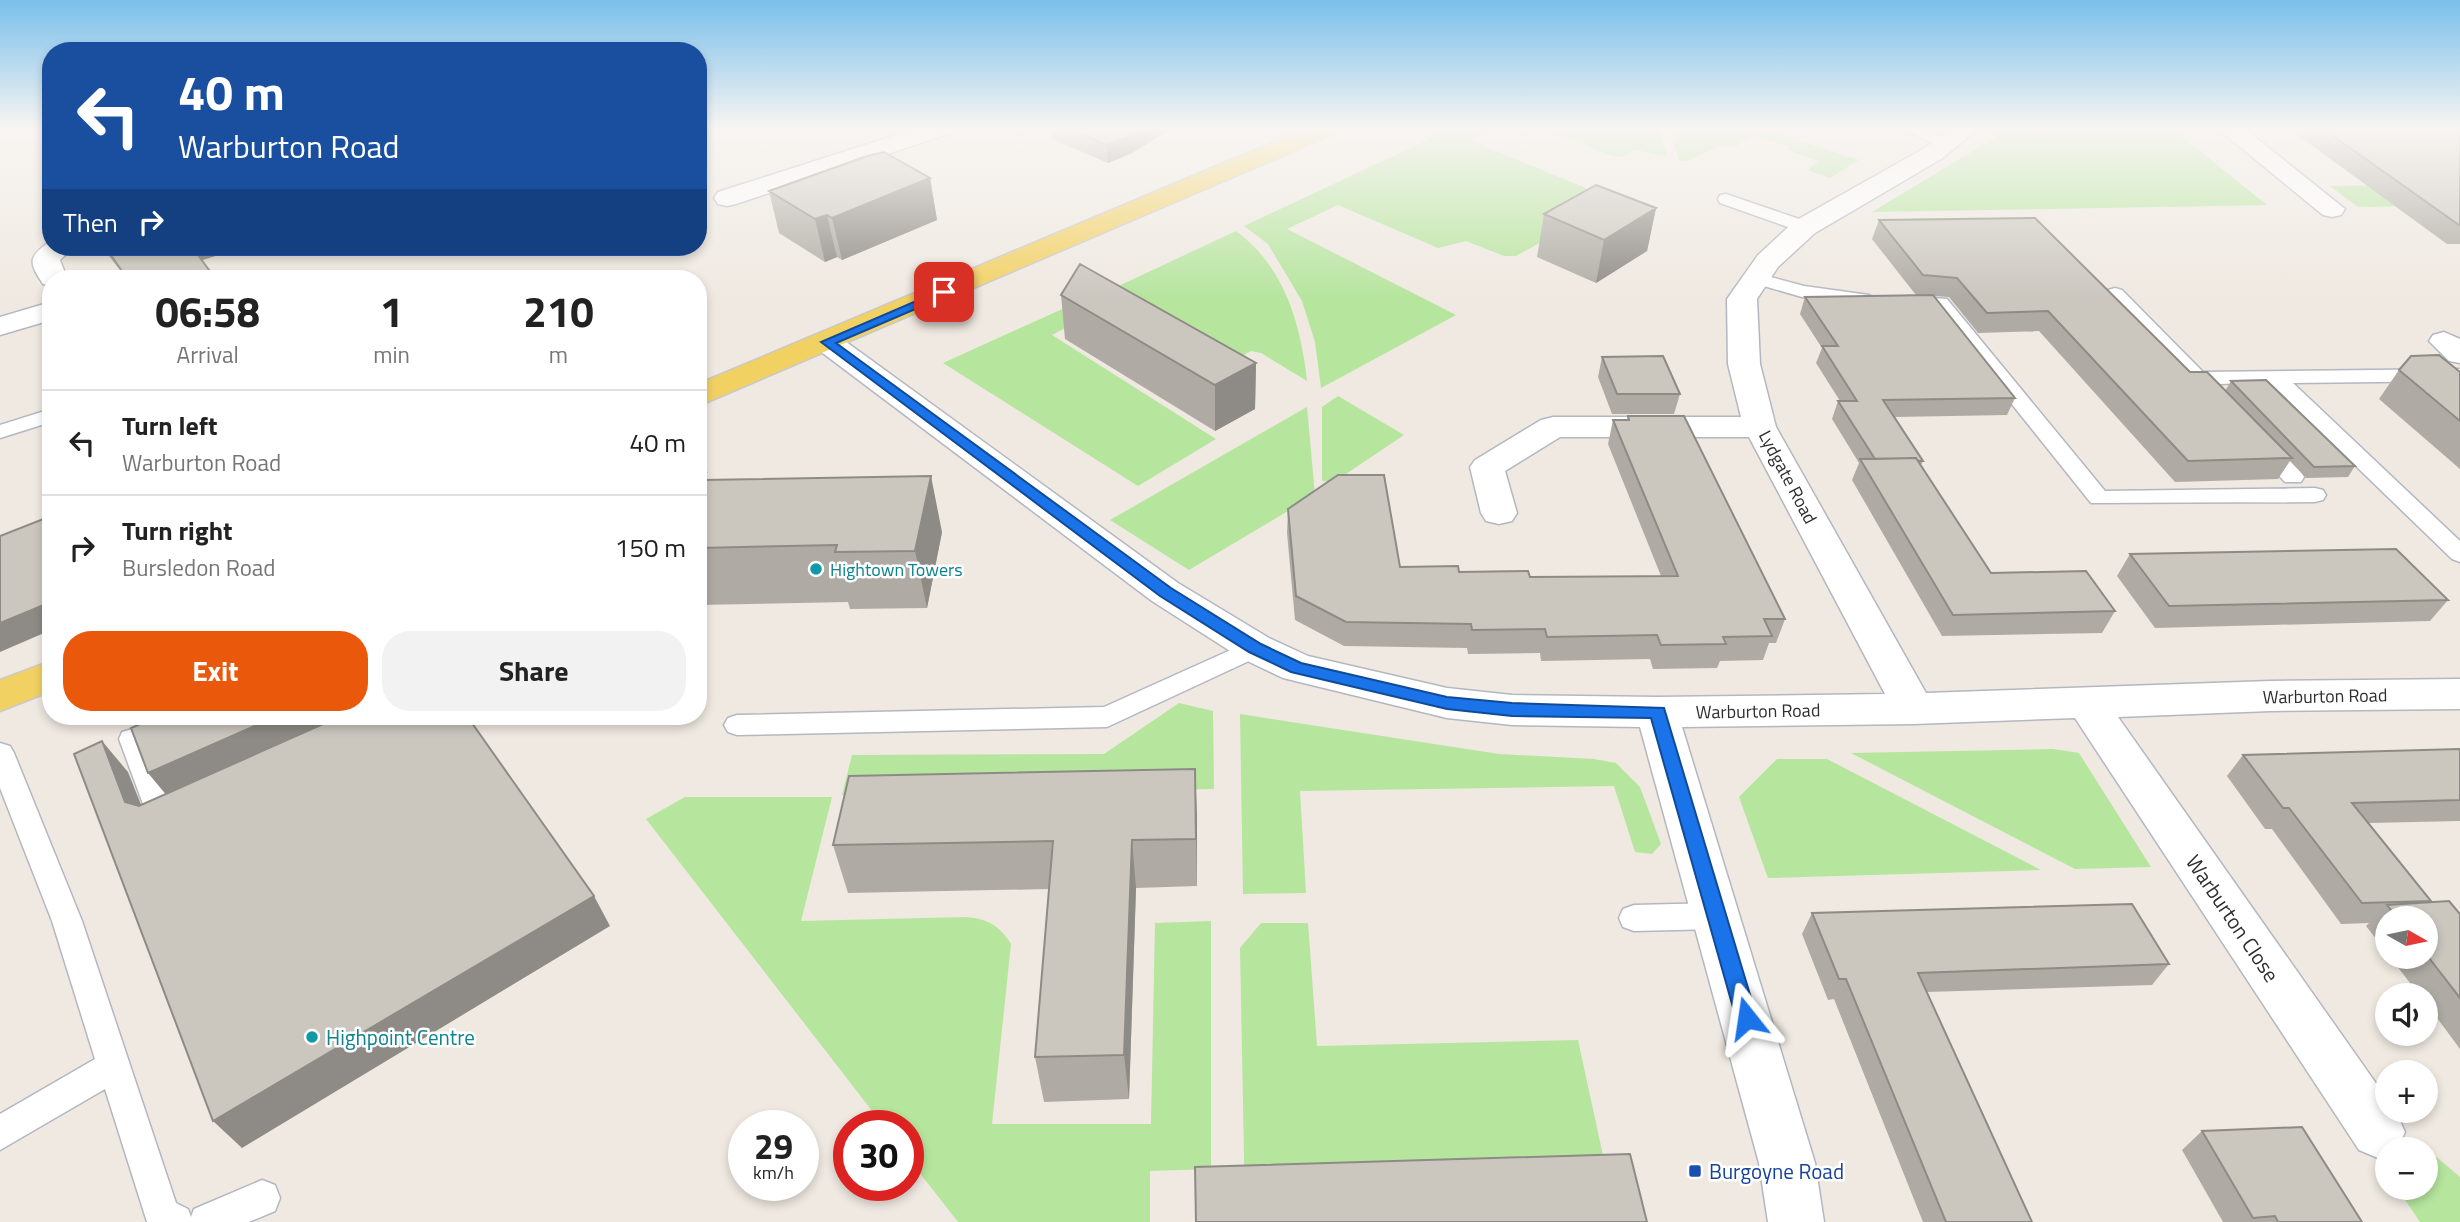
<!DOCTYPE html>
<html lang="en">
<head>
<meta charset="utf-8">
<style>
	body { margin:0; font-family:"Titillium Web",sans-serif; background:#f2f2f2; color:#222; height:100vh; display:flex; flex-direction:column; font-size:26px; white-space:nowrap }
	* { box-sizing:border-box; margin:0 }
	p { font-size:23px; color:#767676 }
	.icon { flex:none; width:38px; height:38px; fill:none; stroke:currentColor; stroke-width:2; stroke-linecap:round; stroke-linejoin:round }
	.map { position:relative; flex:1; overflow:hidden }
	.details { position:absolute; left:42px; top:270px; width:665px; height:455px; display:flex; flex-direction:column; background:#fff; border-radius:28px; box-shadow:0 4px 10px #0003 }
	.details>* { flex:none }
	.hud { position:absolute; left:42px; top:42px; width:665px; height:214px; border-radius:28px; box-shadow:0 4px 10px #0003; background:#1a4fa0; color:#fff; overflow:hidden }
	.needle { width:46px; rotate:99deg }
	.tools { position:absolute; left:2375px; top:906px; display:grid; gap:14px }
	.tools a { display:grid; place-items:center; width:63px; height:63px; border-radius:50%; background:#fff; box-shadow:0 4px 10px #0003; font-size:35px }
	.speed { position:absolute; left:728px; top:1110px; display:flex; gap:14px; font-size:35px; font-weight:700; text-align:center }
	.speed>* { display:grid; place-content:center; width:91px; height:91px; border-radius:50%; background:#fff; box-shadow:0 4px 10px #0003; line-height:1 }
	.speed small { font-size:18px; font-weight:400 }
	.speed .limit { border:10px solid #d22; background:#fff; color:#111 }
	.pin { position:absolute; display:grid; place-items:center; width:60px; height:60px; color:#fff; margin:-30px; border-radius:14px; box-shadow:0 4px 10px #0006 }
	.me { position:absolute; width:77px; margin:-38px; rotate:345deg; stroke-linejoin:round; filter:drop-shadow(0 0 5px #0008) }
	.turn { display:flex; align-items:center; gap:24px; height:147px; padding:0 21px; font-size:32px }
	.turn .icon { width:91px; height:91px; stroke-width:2.5 }
	.turn b { display:block; font-size:49px; line-height:60px }
	.then { display:flex; align-items:center; height:66px; padding:0 21px; background:#0003; gap:14px; font-size:26px }
	.eta { display:flex; justify-content:space-evenly; align-items:center; height:119px; text-align:center }
	.eta b { font-size:42px; font-weight:700; line-height:49px }
	.cta { display:flex; gap:14px; margin-top:auto; padding:14px 21px }
	.cta a { flex:1; height:80px; border-radius:28px; background:#ea580c; color:#fff; font-size:28px; font-weight:700; line-height:80px; text-align:center }
	.cta a+a { background:#f2f2f2; color:#222 }
	ul { padding:0; list-style:none }
	li { display:flex; align-items:center; gap:21px; height:105px; padding:0 21px; border-top:2px solid #e0e0e0 }
	li div { flex:1 }
	li b { display:block; font-size:26px }
	li em { font-style:normal }
	.map>svg:first-child { display:block }
	.green { fill:#b6e59e }
	.lines { fill:none; stroke-linecap:round; stroke-linejoin:round }
	.lane-casing { stroke:#b4b7c1; stroke-width:3 }
	.street-casing { stroke:#b4b7c1; stroke-width:3 }
	.primary-casing { stroke:#c9c9c9; stroke-width:3 }
	.lane { fill:#fff; fill-rule:evenodd }
	.street { fill:#fff; fill-rule:evenodd }
	.primary { fill:#f2d163; fill-rule:evenodd }
	.wall { fill:#afaba4 }
	.shaded-wall { fill:#8e8b86 }
	.building { fill:#cbc7bf; stroke:#8e8b86; stroke-width:2 }
	.route { fill:#1a73e8; stroke:#114b97; stroke-width:2 }
	.culture-dot { fill:#0f9aa8; stroke:#fff; stroke-width:2.5 }
	.transit-dot { fill:#1a4fb4; stroke:#fff; stroke-width:2.5 }
	.labels { text-anchor:middle; dominant-baseline:central; stroke-width:5; stroke-linejoin:round; paint-order:stroke }
	.street-label { font-size:18px; fill:#2e2e2e; stroke:#fff }
	.culture-label { font-size:18px; fill:#0d838f; stroke:#fff; text-anchor:start }
	.near-street-label { font-size:21px; fill:#2e2e2e; stroke:#fff }
	.near-culture-label { font-size:21px; fill:#0d838f; stroke:#fff; text-anchor:start }
	.near-transit-label { font-size:21px; fill:#164399; stroke:#fff; text-anchor:start }
</style>
</head>
<body>
<div class="map">
<svg width="2460" height="1222" viewBox="0 0 2460 1222">
	<rect width="100%" height="100%" fill="#efe9e1"/>
	<path class="green" d="M1453,128H1491L1471,141L1610,198L1596,212L1516,256H1504L1466,241L1438,248L1338,205L1287,229L1456,315L1321,388L1315,342L1302,301L1268,244L1244,226Z
		M1540,128H1658L1667,156L1634,150L1623,157L1613,156Z
		M1669,128H1760L1859,160L1830,178L1808,170L1818,161L1788,150L1790,147L1757,137H1750L1735,147L1719,146L1685,162L1679,160Z
		M2011,128H2171L2267,205L1872,212Z
		M2460,184V205L2358,207L2330,186Z
		M1236,231C1284,266 1301,324 1307,381L1261,353L1251,351L1227,364L1097,296Z
		M1080,301L1090,315L1052,335L1216,439L1138,486L943,363Z
		M1338,396L1404,435L1334,482L1322,481V407Z
		M1307,407L1315,495L1189,570L1110,520Z
		M1179,703L1213,711L1214,789L842,795L852,755L1104,754Z
		M1240,714L1499,754L1594,759L1616,763L1640,787L1661,844L1652,854L1635,852L1614,786L1300,791L1306,893L1243,894Z
		M2053,749L2079,753L2151,867L2075,869L1851,753Z
		M1777,759H1827L2041,870L1768,878L1739,797Z
		M685,797H832L801,921L966,917C988,919 999,925 1011,944L992,1124H1151L1155,923L1211,921V1169L1150,1171V1222H958L908,1158V1125H883L646,819Z
		M1261,923H1308L1317,1046L1578,1040L1612,1197L1245,1208L1240,948Z
		M2414,1138L2460,1177V1222H2420L2397,1188H2426V1150H2387V1173L2365,1140Z"/>
	<g class="lines">
		<g class="lane-casing">
			<path id="lane" d="M1900,128H1922L1956,144L1953,147H1943Z
				M1726,194L1811,223L1814,227L1811,231H1799L1720,203L1718,199L1720,195Z
				M1756,273L1804,286L1869,295L1878,301L1869,307L1802,297L1750,282L1747,278L1750,274Z
				M2115,288L2122,290L2203,372L2460,369V381L2293,383L2460,541V562L2452,559L2270,383L2214,384L2218,389L2215,393H2201L2108,298L2106,294L2108,290Z
				M1908,296L1947,299L2105,491L2315,488L2323,490L2326,495L2323,500L2315,502L2091,503L1935,308L1901,306L1899,302Z
				M51,409V422L0,438V425Z
				M2262,439L2270,440L2301,472L2304,477L2301,482H2285L2254,450L2251,445L2254,440Z
				M1255,639L1264,642L1268,648L1264,654L1107,727L737,735L728,732L724,725L728,718L737,715L1104,707Z
				M132,729L142,732L145,739L174,811L180,813L184,821L180,829L164,834L154,831L150,823L119,739L122,732Z
				M0,743L10,746L14,753L82,921L176,1203L188,1209L191,1217L194,1209L262,1180L275,1185L280,1198L275,1211L249,1222H147L105,1089L0,1150V1114L95,1059L52,921L0,788Z
				M1717,903L1728,907L1732,916L1728,925L1717,929L1634,931L1623,927L1619,918L1623,909L1634,905Z"/>
		</g>
		<g class="street-casing">
			<path id="street" d="M918,128H955L951,133L736,204L727,206L718,204L714,198L718,192Z
				M1952,128H1980L1941,159L1815,233L1778,267L1757,299L1760,364L1776,427L1926,693L2270,681L2460,679V709L2270,711L2118,717L2387,1099V1111L2397,1114L2405,1132L2397,1150H2387V1154L2378,1158L2359,1150L2075,718L1914,724L1682,727L1815,1163L1824,1222H1768L1759,1163L1640,727L1512,725L1447,718L1283,678L1241,658L1152,601L816,348L812,342L816,336L827,333L838,336L1178,583L1269,638L1308,656L1447,688L1512,695L1657,697L1885,694L1749,437H1560L1505,471L1517,513L1512,521L1499,524L1486,521L1481,513L1470,467L1475,460L1541,420L1553,417H1741L1728,364L1727,299L1758,255L1795,221L1923,149Z
				M2217,128H2244L2345,209L2341,215L2332,217L2323,215Z
				M51,241V247H74L60,260L67,278H51V286L43,284C28,262 28,256 51,241Z
				M51,302V320L0,335V317Z
				M2444,332L2460,339V363L2449,361L2429,341L2433,335Z"/>
		</g>
		<g class="primary-casing">
			<path id="primary" d="M1307,128H1340L1336,133L698,406V384Z
				M51,661V691L0,711V680Z"/>
		</g>
		<use href="#lane" class="lane"/>
		<use href="#street" class="street"/>
		<use href="#primary" class="primary"/>
	</g>
	<path class="wall" d="M1051,128H1172L1132,153L1108,163L1052,139Z
		M2288,128H2460V244H2447Z
		M930,178L937,220L842,260L837,257L825,262L779,233L769,191Z
		M1656,208L1647,251L1596,283L1537,257L1544,214Z
		M1879,220L2190,372L2225,391L2231,381L2355,466L2348,477L2306,478L2290,461L2278,479L2175,482L2039,331L1978,333L1949,297L1934,296L2015,398L2007,415L1895,417L1923,461L1921,465L1991,573L2115,611L2102,633L1942,636L1852,480L1859,463L1832,419L1838,401H1840L1816,363L1822,348L1800,314L1805,297L1916,295L1872,239Z
		M102,247H234L235,250L202,260L215,278H126Z
		M1061,295L1256,363L1255,409L1215,431L1065,339Z
		M1602,357L1680,394L1674,414H1612L1598,377Z
		M2399,370L2460,372V469L2379,399Z
		M1628,416L1785,619L1776,643H1769L1763,660L1720,661L1717,668L1653,669L1650,659L1541,661L1540,653L1468,654L1467,648L1344,646L1295,620L1287,533L1288,509L1400,567L1530,577L1661,576L1608,444L1613,420H1627Z
		M698,474L708,480L942,532L927,608L850,609L848,602L698,605Z
		M2130,554L2448,600L2430,621L2155,628L2117,576Z
		M2460,749V821L2369,823L2430,902L2460,914V1049L2426,1003V996H2420L2390,957H2426V919H2387V953L2366,926L2369,923L2341,924L2272,829H2265L2227,776L2243,755Z
		M1197,817V886L1136,888L1129,1099L1044,1102L1035,1057L1049,889L848,893L833,845Z
		M1812,913L2169,964L2152,985L1927,992L2032,1222H1923L1834,999L1828,1000L1802,934Z
		M2202,1131L2362,1222H2223L2182,1150Z"/>
	<path class="shaded-wall" d="M1142,128H1172L1132,153L1108,163L1107,145Z
		M930,178L937,220L842,260L832,218Z
		M1656,208L1647,251L1596,283L1604,240Z
		M827,215L837,257L825,262L815,219Z
		M191,247H234L235,250L199,261Z
		M1256,363L1255,409L1215,431V385Z
		M931,476L942,532L927,608L915,551Z
		M51,602V630L0,652V623Z
		M277,716H366L173,803L148,773Z
		M102,741L128,772L152,832L125,802Z
		M1195,769L1197,817V886L1196,839Z
		M1132,840L1136,888L1129,1099L1124,1055Z
		M594,896L610,926L242,1148L213,1121Z"/>
	<path class="building" d="M1067,128H1142L1131,135L1107,145Z
		M2322,128H2460V225H2459Z
		M884,152L930,178L832,218L827,215L815,219L769,191L867,156Z
		M1596,185L1656,208L1604,240L1544,214Z
		M2035,218L2190,372H2207L2292,458L2188,461L2048,311L1987,313L1957,278L1923,275L1879,220Z
		M105,247H192L215,278H127Z
		M1080,264L1256,363L1215,385L1061,295Z
		M1933,295L2015,398L1883,400L1923,461H1918L1916,458L1875,459L1838,401H1857L1822,346H1838L1805,297Z
		M2439,355L2460,372V421L2399,370L2411,356Z
		M1663,356L1680,394H1617L1602,357Z
		M2266,380L2355,466L2314,467L2231,381Z
		M1628,416H1684L1785,619H1764L1772,636L1723,637L1726,644L1661,645L1657,635L1547,637L1545,629L1472,630L1471,624L1346,622L1296,596L1288,509L1338,475H1384L1400,567L1458,566L1459,572L1528,571L1530,577L1678,576L1613,420H1629Z
		M1916,458L1991,573L2086,571L2115,611L1953,615L1860,459Z
		M706,473L703,480L931,476L915,551L835,552L837,545L698,548V474Z
		M51,516V602L0,623V536Z
		M2396,549L2448,600L2169,606L2130,554Z
		M159,716H277L148,773L131,728Z
		M341,716H467L594,896L213,1121L74,754L102,741L125,802L139,806Z
		M2460,749V800L2352,803L2431,901L2362,903L2289,808H2283L2243,755Z
		M1195,769L1196,839L1132,840L1124,1055L1035,1057L1053,841L833,845L849,776Z
		M2449,901L2460,914V998L2426,954V919H2398L2387,905Z
		M2132,904L2169,964L1918,973L2032,1222H1946L1846,979H1839L1812,913Z
		M2302,1127L2362,1222H2278L2275,1216L2253,1218L2202,1131Z
		M1630,1154L1647,1222H1196L1195,1167Z"/>
	<linearGradient id="sky" x2="0" y2="1"><stop stop-color="#7abfeb"/><stop offset="0.43" stop-color="#f8f5f2"/><stop offset="1" stop-color="#f8f5f2" stop-opacity="0"/></linearGradient>
	<rect width="2460" height="299" fill="url(#sky)"/>
	<path class="route" d="M944,289L948,290V295L836,343L1171,588L1261,644L1301,663L1447,697L1512,703L1664,708L1757,1018L1754,1025L1747,1028L1739,1025L1736,1018L1651,718L1512,716L1447,709L1291,672L1249,652L1160,596L821,342Z"/>
	<g class="culture-dot">
		<circle cx="816" cy="569" r="7"/>
		<circle cx="312" cy="1037" r="7"/>
	</g>
	<rect class="transit-dot" x="1688" y="1164" width="14" height="14" rx="3.5"/>
	<g class="labels">
		<g class="street-label">
			<text transform="translate(1788 477) rotate(62)">Lydgate Road</text>
			<text transform="translate(2325 696) rotate(-1)">Warburton Road</text>
			<text transform="translate(1758 711) rotate(-1)">Warburton Road</text>
		</g>
		<g class="culture-label">
			<text x="830" y="569">Hightown Towers</text>
		</g>
		<g class="near-street-label">
			<text transform="translate(2233 918) rotate(56)">Warburton Close</text>
		</g>
		<g class="near-culture-label">
			<text x="326" y="1037">Highpoint Centre</text>
		</g>
		<g class="near-transit-label">
			<text x="1709" y="1171">Burgoyne Road</text>
		</g>
	</g>
</svg>
<div class="tools">
<a><svg class="needle" viewBox="-14 -14 28 28"><path d="M0-13l5 13h-10z" fill="#e53935"/><path d="M0 13l5-13h-10z" fill="#767676"/></svg></a>
<a><svg class="icon" aria-label="sound" viewBox="0 0 24 24"><path d="M4 9h4l5-4v14l-5-4H4zM17 9q2 3 0 6"/></svg></a>
<a>+</a>
<a>−</a>
</div>
<div class="speed"><div>29<small>km/h</small></div><div class="limit">30</div></div>
<div class="pin" style="left:944px;top:292px;background:#d93025"><svg class="icon" aria-label="arrive" viewBox="0 0 24 24"><path d="M6 21V4h12l-3 4 3 4H6"/></svg></div>
<svg class="me" style="left:1747px;top:1018px" viewBox="-20 -20 40 40"><path d="M0-17L14 15 0 8-14 15z" fill="#1a73e8" stroke="#fff" stroke-width="4"/></svg>
<div class="hud">
<div class="turn"><svg class="icon" aria-label="left" viewBox="0 0 24 24"><path d="M17 20v-9H6M10 6l-5 5 5 5"/></svg><div><b>40 m</b>Warburton Road</div></div>
<div class="then">Then<svg class="icon" aria-label="right" viewBox="0 0 24 24"><path d="M7 20v-9h11M14 6l5 5-5 5"/></svg></div>
</div>
<section class="details">
<div class="eta">
<div><b>06:58</b><p>Arrival</p></div>
<div><b>1</b><p>min</p></div>
<div><b>210</b><p>m</p></div>
</div>
<ul>
<li><svg class="icon" aria-label="left" viewBox="0 0 24 24"><path d="M17 20v-9H6M10 6l-5 5 5 5"/></svg><div><b>Turn left</b><p>Warburton Road</p></div><em>40 m</em></li>
<li><svg class="icon" aria-label="right" viewBox="0 0 24 24"><path d="M7 20v-9h11M14 6l5 5-5 5"/></svg><div><b>Turn right</b><p>Bursledon Road</p></div><em>150 m</em></li>
</ul>
<div class="cta"><a>Exit</a><a>Share</a></div>
</section>
</div>
</body>
</html>
